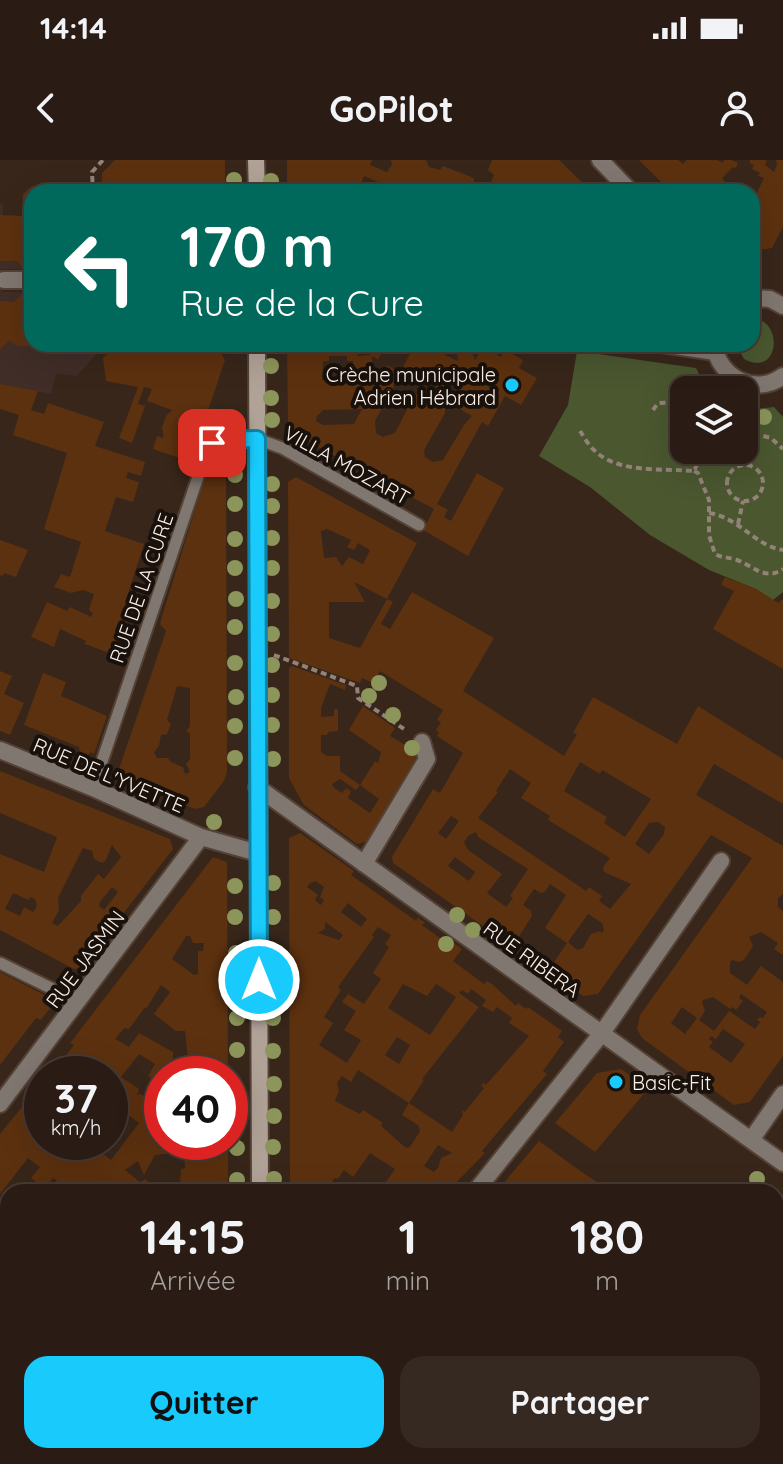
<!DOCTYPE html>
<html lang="fr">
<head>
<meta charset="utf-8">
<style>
	body { margin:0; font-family:Quicksand,sans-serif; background:#362922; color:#f1f3f6; height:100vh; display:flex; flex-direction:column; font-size:30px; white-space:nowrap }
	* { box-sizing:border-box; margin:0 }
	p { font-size:26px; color:#a5a1a0 }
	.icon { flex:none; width:44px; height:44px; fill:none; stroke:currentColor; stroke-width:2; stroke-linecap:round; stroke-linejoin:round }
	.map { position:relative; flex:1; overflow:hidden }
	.sheet { position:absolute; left:0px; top:1024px; width:784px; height:280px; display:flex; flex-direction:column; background:#2a1c14; border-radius:24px 24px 0 0; box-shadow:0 8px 32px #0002,0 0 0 2px #463a34 }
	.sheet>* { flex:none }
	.guide { position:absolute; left:24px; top:24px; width:736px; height:168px; border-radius:24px; box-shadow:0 8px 32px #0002,0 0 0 2px #463a34; background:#00695c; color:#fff; overflow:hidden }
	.controls { position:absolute; left:670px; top:216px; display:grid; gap:16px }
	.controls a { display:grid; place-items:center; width:88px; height:88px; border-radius:16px; background:#2a1c14; box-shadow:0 8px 32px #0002,0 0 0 2px #463a34; font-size:40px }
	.speed { position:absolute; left:24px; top:896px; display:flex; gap:16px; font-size:40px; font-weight:700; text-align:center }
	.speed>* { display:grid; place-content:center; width:104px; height:104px; border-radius:50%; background:#2a1c14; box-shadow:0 8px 32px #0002,0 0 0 2px #463a34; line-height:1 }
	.speed small { font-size:20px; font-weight:400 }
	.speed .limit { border:12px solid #d22; background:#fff; color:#111 }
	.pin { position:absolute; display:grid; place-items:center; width:68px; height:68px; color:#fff; margin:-34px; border-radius:16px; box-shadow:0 4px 12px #0006 }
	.me { position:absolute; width:88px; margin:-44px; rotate:0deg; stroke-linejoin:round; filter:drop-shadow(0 0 6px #0008) }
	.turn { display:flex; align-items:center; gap:28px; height:168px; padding:0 24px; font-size:36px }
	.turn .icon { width:104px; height:104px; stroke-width:2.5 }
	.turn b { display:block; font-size:56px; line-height:68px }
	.eta { display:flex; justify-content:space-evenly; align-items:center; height:136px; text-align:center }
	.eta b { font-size:48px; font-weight:700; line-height:56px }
	.cta { display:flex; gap:16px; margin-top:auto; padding:16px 24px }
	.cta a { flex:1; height:92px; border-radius:24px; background:#19cafc; color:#111; font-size:32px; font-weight:700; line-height:92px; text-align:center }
	.cta a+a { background:#362922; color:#f1f3f6 }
	.status { display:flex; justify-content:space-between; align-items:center; height:56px; padding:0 40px; background:#2a1c14; direction:ltr }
	.status svg { height:22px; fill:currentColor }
	header { display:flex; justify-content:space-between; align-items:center; height:104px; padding:0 24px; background:#2a1c14; font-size:36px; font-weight:700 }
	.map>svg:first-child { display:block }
	.education { fill:#402d28 }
	.green { fill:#4a572f }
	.building { fill:#5c310f; fill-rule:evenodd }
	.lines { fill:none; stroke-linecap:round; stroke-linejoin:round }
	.lane-casing { stroke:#544237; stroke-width:15 }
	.street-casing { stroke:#544237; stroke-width:20 }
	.secondary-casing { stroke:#544237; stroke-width:20 }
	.path { stroke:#928278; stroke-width:4; stroke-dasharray:6 4; stroke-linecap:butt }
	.lane { stroke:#807770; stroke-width:11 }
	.street { stroke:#807770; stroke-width:16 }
	.secondary { stroke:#b1a297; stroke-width:16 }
	.tree { fill:#8c955a }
	.route-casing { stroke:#1083a4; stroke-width:20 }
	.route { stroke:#19cafc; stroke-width:14 }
	.poi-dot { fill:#19cafc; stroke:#19110c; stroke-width:3 }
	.labels { text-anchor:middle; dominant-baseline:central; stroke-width:8; stroke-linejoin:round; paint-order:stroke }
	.poi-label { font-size:20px; fill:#fdf0e8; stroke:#19110c; text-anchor:end }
	.street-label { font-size:20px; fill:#fdf0e8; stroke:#19110c }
</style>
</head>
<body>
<div class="status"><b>14:14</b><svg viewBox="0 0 49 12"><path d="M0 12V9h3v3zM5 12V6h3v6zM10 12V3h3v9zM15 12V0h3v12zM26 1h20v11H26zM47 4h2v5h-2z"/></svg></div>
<header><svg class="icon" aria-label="back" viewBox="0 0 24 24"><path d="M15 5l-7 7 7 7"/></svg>GoPilot<svg class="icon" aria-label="person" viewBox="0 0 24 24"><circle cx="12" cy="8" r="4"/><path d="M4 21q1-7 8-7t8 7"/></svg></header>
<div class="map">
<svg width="783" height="1304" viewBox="0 0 783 1304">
	<rect width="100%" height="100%" fill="#38261a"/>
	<path class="education" d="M32,26H56L61,32H32V109H2V132H32V184H88L97,193L77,216L56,214L51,234L0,224V43L3,44V55L22,56L23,34Z"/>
	<path class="green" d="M755,159C783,161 780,218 744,199L736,184H752V160Z
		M577,191L696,208L707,230H684V290H744V250L774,247L783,257V432L773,440L756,429L709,410L650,375L590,327L539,296L568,245Z"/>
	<path class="building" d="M115,0H225V32H102V13Z
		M287,0H372L370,5L387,12L392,5L391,0H426L429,7L440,10L443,6L474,18V23L484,28L489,26L494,15L488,10L492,0H559L592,32H380L383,24L364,16L361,24H320L317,32H287Z
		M639,0H678L683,4L687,0H717L723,3L724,0H731L738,3L736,8L733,7L722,18L730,27L725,32H671Z
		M750,0H767L765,5L774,12L777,5L776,0H783V67L772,88L752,91V43L764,18L758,16L760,13L752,9L754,5L750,3Z
		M32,26H56L61,32H32V109H24L17,101H0V55L22,56L23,34Z
		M24,132H32V184H78L71,191L64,187L16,186L10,180L0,189V141L14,142Z
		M117,184H213L221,193L225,200L191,302L153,289L157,276L164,278L162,268L166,256L172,250L147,241L152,229L144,227L138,244L145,246L132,283L119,278L138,227L106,221L103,198Z
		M287,184H317L331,189L334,184H352L356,186L358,196L371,195L359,188L362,184H422L458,201L457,193L461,189H470L475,200L483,187L501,197L505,190L523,200L519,208L537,218L521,245L505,236L488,266L482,262L437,344L448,350L444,357L451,361L477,313L504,328L468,396L423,370L434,349L292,273L288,265ZM384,188L411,192L403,207L442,230L452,212L465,219L451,244L472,256L464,265L443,300L433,302L425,297L424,290L445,253V240L424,227L413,238L395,273L383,277L376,273L375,261L393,228L397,211L387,205L382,213L379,208L372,206V196L378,200ZM329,196H347V201H353V222L322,220L323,201H329ZM488,209L498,215L490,228L481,222ZM362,249L354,264L323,265L316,261L317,256L323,250Z
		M0,224L38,231L31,250L44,254L48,243L104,262L95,286L145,302L141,316L128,312L126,318L139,322L133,342L116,337L105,371L144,384L127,437L135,439L122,476L132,479L126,499L85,484L86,481L60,469L54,487L31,477L47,442L67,451L70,447L91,457L93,453L89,450L94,434L83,430L71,433L54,427L61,414L70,417L81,382L44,369L67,293L13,275L19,255L0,249Z
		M210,302L226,305L227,612L224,621L204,647L195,649L118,619L117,615L166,471L160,464L162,456ZM177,526L190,528V566L186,571L190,574V599L186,604L190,612L185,614L183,607L171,602L168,598H157L154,592L159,586L161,575L167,574L171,564L167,560Z
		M296,317L417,383L387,439L354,422L365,442H329V478L360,488L387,439L393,442L381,464L390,469L412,432L494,478L463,531L564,596L577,574L573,573L593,537L677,584L698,546L783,599V644L714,604L696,635L783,686V734L778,738V747L783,751V795L774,789L778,783L761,772L749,777L753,786L744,800L739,802L732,800L730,803V813L747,825L761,806L783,822V896L750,942L734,945L642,878L637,869L640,855L752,698L711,675L598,834L583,836L548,811L567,783L545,768L566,735L550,724L545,732L541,733L534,729L523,745L531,751L532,756L509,792L496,783L499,777L393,703L392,697L433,629L440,633L463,593L437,576L439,572L436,570L441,562L437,560L443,550L380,511L373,523L362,518L360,523L289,498L288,322ZM327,369L351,380L347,387L354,390L358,383L370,390L363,404L349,397L342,406L336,397L324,398L321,371ZM580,602L600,614L602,610L651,639L625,677L604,663L607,657L564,631ZM510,609L531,623L521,638L550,656L548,660L610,698L603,707L604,712L631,724L610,749L599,741L602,736L589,727L586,731L478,658L498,632L496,631ZM451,656L459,661L446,679L438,673ZM658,662L665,667L664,674L649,694L635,684L649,663ZM476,672L478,677L528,709L510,736L513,738L506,747L487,733L502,714L468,690L464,682L468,676ZM455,697L475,712L469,721L448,706ZM588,754L602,763L604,769L602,773L600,771L591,774L583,788L577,790L568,782ZM741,834L767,852L763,858L760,857L757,860L760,862L755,869L729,851L714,871L699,860L705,851L702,842L703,840L713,837L730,849L732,847L736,850L743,841L739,838ZM682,847L697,858L685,874L671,863ZM723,869L745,884L731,903L709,887L713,882L709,879L711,876L716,879Z
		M0,380L28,390L16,417L4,413L3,416L0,415Z
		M725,417L756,429L778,443L783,439V509L713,469L734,431L721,425Z
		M292,506L346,525L345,530L330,524L321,548V557L334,556V549H338V571L328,572L327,575H321V592L327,596H340V611L360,625L356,630L340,619L332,624L334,628L342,633L346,628L351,631L348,638L370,653L379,639L360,625L375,601L378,603L381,592L349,570L363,546L395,568L390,576L419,593L367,681L357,684L304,645L289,618V508Z
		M0,511L12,516L4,534L24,543L10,575L0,571Z
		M43,513L66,522L61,536L107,556L94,594L91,592L87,596L80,593L79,587L24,565Z
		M0,611L170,679L173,689L82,807L74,809L0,770V694L44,712L57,677L0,653ZM112,685L121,697L104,719L98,714L81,736V741L58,766L52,763L59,750L58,738L83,688L92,691L94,699L102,703L106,700ZM112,727L118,732L104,750L99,746L100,742ZM13,733L29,740L30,737L35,739L37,746L33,752L24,747L20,756L5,749Z
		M300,673L354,711L351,715L416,761L418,757L421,760L425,762L422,765L448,784L451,781L462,789L453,801L484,824L487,821L492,824L516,846L518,843L526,849L528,847L562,871L558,877L564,882L543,911L547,914L482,991L485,993L447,1032H379L395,1009L370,993L353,1017L344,1010L338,1019L335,1018L330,1024L340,1032H290L289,678ZM316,721L324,727L320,737L324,740L321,745L315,740L318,735L307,727L310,723ZM348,743L367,759L361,767L341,752ZM325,762L343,775L339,780L318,773L325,769ZM378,767L391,775L385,784L389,787L373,813L381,819L364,844L348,834L342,842L356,851L344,870L361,880L347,903L319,885L333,863L324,857L341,830L338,827L374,777L372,775ZM403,824L427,836L436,824L456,837L430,875L388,848ZM471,829L486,840L482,846L493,852L497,847L512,858L509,863L529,876L486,925L484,923L481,926L484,928L465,952L462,950L463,955L452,972L409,943L402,955L418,965L420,971L410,987L406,988L381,966L383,963L363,950L360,954L335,941L339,931L337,923L342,916L351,922L358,910L409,943L424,920L422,919L479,847L459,833L462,830L468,834ZM397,877L410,885L399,904L385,895ZM438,985L452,993L441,998L438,1008L434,1012L424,1006Z
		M213,697L227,702L228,914L159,913L155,920L148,916L155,904L139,894L121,917L139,929L137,935L141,934L162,950V982H197V985L228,982V1032H184V1025L180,1023L181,1009L185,1008L184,992L155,995L144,1015L138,1001L125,1010L140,1022L146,1019L152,1032H48L57,1020L53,1018L44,1029L31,1018L40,1007L28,998L0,1034V974L30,937L33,939L42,927V982H93L91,984L111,1000L139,963L110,941V914H52L74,885L70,883L74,878ZM186,776H190L193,783H204L203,791H198V814L194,815L172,799ZM161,825L170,832L154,854L176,871H185L188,900H173V892L139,873L129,887L115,879L124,868L129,869L145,847L146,849Z
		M0,812L54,840V843L41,860L36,858L0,905Z
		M621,909L648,929L595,992L555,963L597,913Z
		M539,981L579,1010L612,1032H496Z
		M0,1038L8,1044V1091L0,1084Z
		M781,1064L783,1066V1148L776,1143V1070Z
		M0,1133L8,1139V1219L0,1212V1178L8,1169L2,1165L0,1167Z
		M783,1177V1206L776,1216V1186Z
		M776,1242L783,1245V1285L780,1287L776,1282Z
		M137,1296H194L195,1302L138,1304Z
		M291,1296H329L324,1304H291Z
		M350,1296H387L383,1304H346Z
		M471,1296H550L547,1304H483L484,1301Z
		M644,1296H678L675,1304H641Z"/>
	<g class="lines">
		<g class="lane-casing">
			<path id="lane" d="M93,628L207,290L218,280L234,279H257L282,288L419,365
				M0,803L79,842"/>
		</g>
		<g class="street-casing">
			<path id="street" d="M600,0L631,32
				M4,120H32
				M752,138L770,139L783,146
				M662,184L715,192
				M714,184C718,217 755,237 783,216
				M0,590L93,628L201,677L258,693
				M257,627L783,1003
				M364,704L427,599L422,582
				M0,944L201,677
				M751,980L783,934
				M475,1032L602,873L721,701
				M0,1108L8,1115
				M220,1296L232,1304"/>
		</g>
		<g class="secondary-casing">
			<path id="secondary" d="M256,0L257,32
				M257,184L260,1032
				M260,1296V1304"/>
		</g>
		<path class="path" d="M93,32L92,12L103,0
			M653,250L658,243C671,242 677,243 684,255
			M580,271C584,277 589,286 595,291C619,314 663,308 694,311L704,290
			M744,271L771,278L783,289
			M748,273L750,306
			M727 323a18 18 0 1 1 36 0a18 18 0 1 1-36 0Z
			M694,311L698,313L709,340V375L715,394C722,398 727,397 734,399C752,404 764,422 783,409
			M709,353C740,358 755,386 783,390
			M738,364L743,341
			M274,495L357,526L358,538L407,571"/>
		<use href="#lane" class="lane"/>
		<use href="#street" class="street"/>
		<use href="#secondary" class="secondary"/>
	</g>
	<g class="tree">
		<circle cx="234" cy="20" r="8"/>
		<circle cx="271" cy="21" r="8"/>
		<circle cx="271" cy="206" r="8"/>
		<circle cx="271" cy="238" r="8"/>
		<circle cx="764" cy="257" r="8"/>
		<circle cx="272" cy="260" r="8"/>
		<circle cx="216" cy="263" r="8"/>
		<circle cx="235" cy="315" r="8"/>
		<circle cx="272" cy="324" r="8"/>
		<circle cx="235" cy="344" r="8"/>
		<circle cx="272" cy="346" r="8"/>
		<circle cx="272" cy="378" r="8"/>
		<circle cx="235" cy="379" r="8"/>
		<circle cx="235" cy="408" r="8"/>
		<circle cx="272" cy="408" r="8"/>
		<circle cx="236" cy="439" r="8"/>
		<circle cx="272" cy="441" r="8"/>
		<circle cx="235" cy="467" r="8"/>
		<circle cx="272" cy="474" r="8"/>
		<circle cx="235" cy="503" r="8"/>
		<circle cx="272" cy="505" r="8"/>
		<circle cx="379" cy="523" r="8"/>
		<circle cx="272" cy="535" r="8"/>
		<circle cx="369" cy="536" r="8"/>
		<circle cx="236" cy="537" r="8"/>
		<circle cx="393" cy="555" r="8"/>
		<circle cx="272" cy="565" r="8"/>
		<circle cx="235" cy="566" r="8"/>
		<circle cx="412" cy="588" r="8"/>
		<circle cx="235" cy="598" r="8"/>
		<circle cx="273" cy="599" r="8"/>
		<circle cx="214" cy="662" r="8"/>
		<circle cx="273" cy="723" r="8"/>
		<circle cx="235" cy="726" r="8"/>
		<circle cx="457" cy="755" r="8"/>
		<circle cx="235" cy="757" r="8"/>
		<circle cx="273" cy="757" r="8"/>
		<circle cx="473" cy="770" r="8"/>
		<circle cx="446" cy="784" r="8"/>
		<circle cx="236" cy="793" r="8"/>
		<circle cx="273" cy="794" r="8"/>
		<circle cx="237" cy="825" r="8"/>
		<circle cx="273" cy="825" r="8"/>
		<circle cx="237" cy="858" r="8"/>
		<circle cx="273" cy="858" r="8"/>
		<circle cx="237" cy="890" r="8"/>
		<circle cx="273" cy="891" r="8"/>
		<circle cx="274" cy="924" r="8"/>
		<circle cx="274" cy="956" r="8"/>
		<circle cx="273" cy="987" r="8"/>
		<circle cx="237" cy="988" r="8"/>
		<circle cx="274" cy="1019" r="8"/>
		<circle cx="757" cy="1019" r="8"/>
		<circle cx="237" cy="1020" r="8"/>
	</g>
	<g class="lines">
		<g class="route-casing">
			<path id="route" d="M212,283L218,280L257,279L259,820"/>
		</g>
		<use href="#route" class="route"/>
	</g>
	<g class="poi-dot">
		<circle cx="512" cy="225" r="8"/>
		<circle cx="616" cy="922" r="8"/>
	</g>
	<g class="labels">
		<g class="poi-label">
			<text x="496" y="214">Crèche municipale<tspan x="496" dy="23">Adrien Hébrard</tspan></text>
			<text x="632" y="922" text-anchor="start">Basic-Fit</text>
		</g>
		<g class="street-label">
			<text transform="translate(347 305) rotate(29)">VILLA MOZART</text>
			<text transform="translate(141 428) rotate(-71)">RUE DE LA CURE</text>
			<text transform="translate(109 615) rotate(23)">RUE DE L'YVETTE</text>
			<text transform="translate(85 799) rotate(-53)">RUE JASMIN</text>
			<text transform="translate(532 799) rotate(36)">RUE RIBERA</text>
		</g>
	</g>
</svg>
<div class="controls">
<a><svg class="icon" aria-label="layers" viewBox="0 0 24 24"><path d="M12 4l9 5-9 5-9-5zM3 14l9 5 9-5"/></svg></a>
</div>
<div class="speed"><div>37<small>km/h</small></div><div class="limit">40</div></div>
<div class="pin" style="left:212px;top:283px;background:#d93025"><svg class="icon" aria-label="arrive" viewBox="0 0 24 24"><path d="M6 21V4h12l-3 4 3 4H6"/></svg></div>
<svg class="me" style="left:259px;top:820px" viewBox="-20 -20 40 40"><circle r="17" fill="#19cafc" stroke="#fff" stroke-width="3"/><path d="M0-11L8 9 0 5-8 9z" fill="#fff"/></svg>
<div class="guide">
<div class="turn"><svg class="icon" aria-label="left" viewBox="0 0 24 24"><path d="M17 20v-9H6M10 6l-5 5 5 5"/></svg><div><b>170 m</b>Rue de la Cure</div></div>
</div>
<section class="sheet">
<div class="eta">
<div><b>14:15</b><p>Arrivée</p></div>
<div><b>1</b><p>min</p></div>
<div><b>180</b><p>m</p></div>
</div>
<div class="cta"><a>Quitter</a><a>Partager</a></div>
</section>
</div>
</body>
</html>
